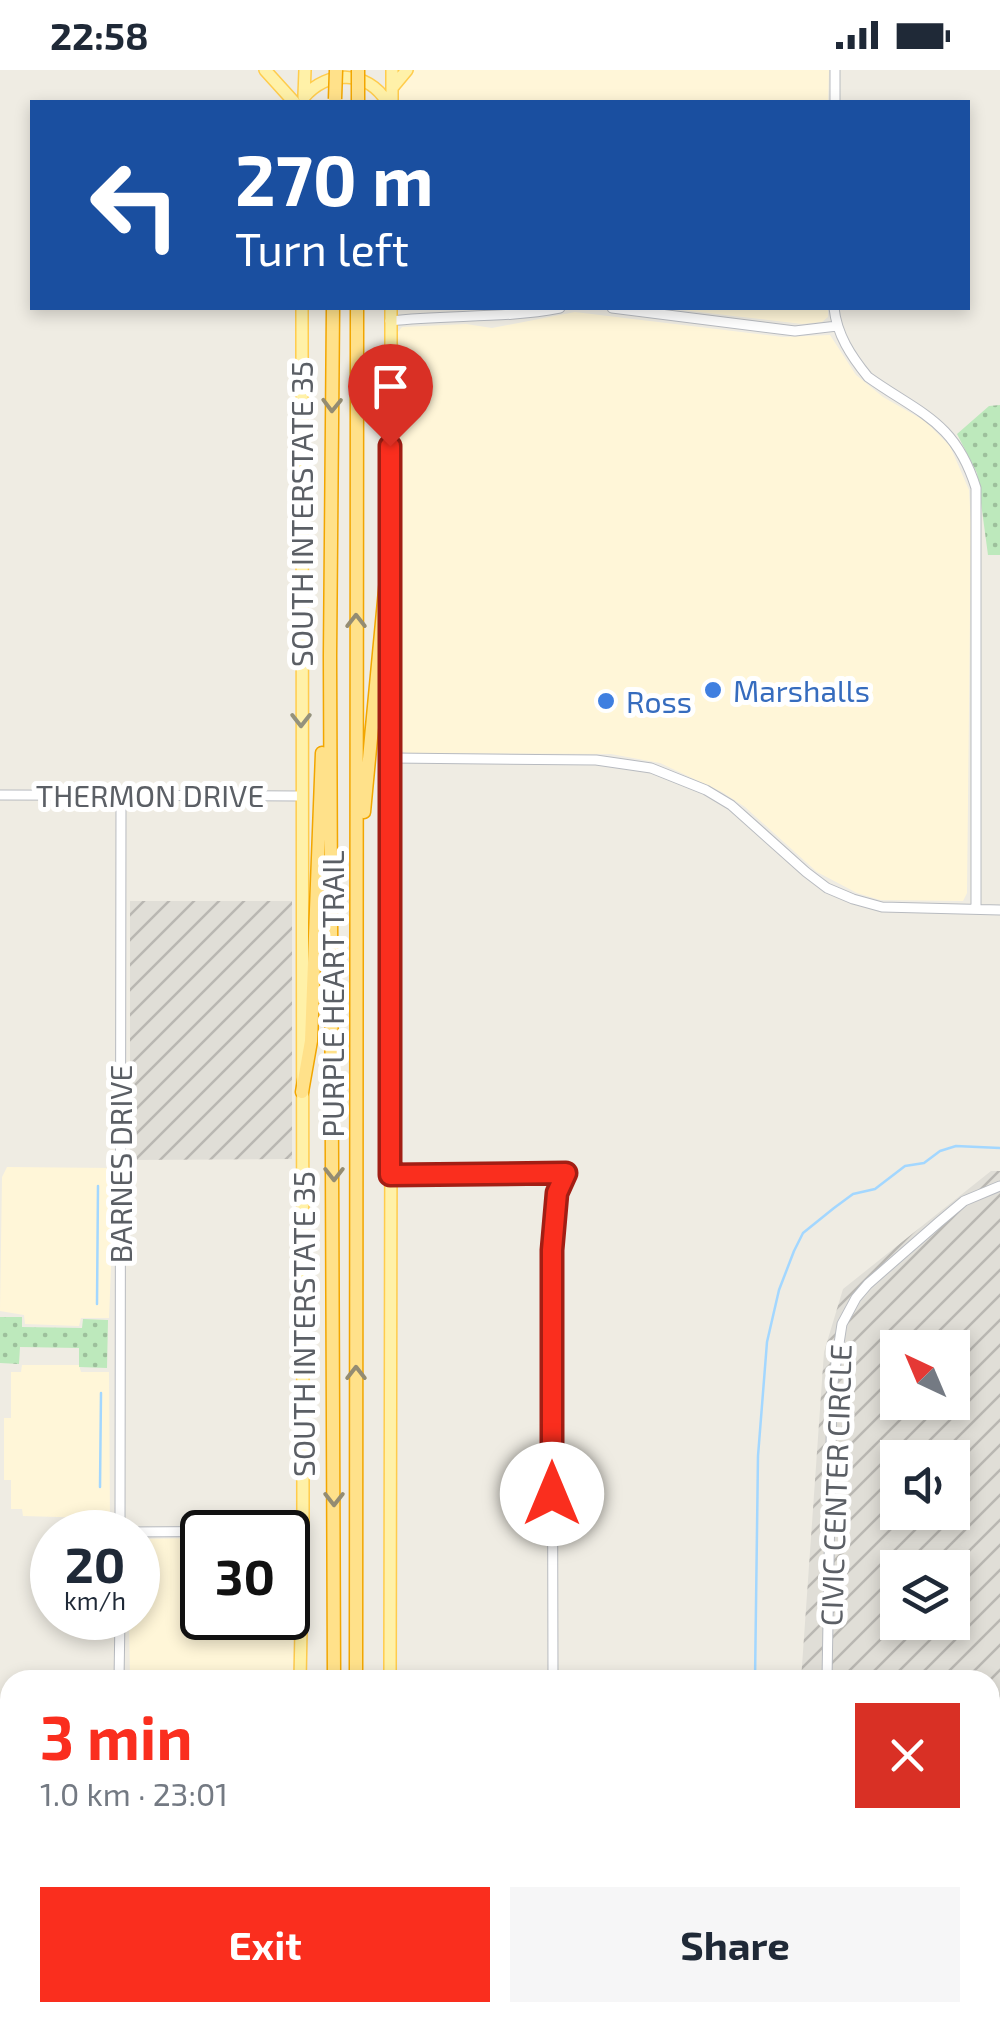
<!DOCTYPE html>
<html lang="en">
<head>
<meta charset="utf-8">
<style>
	body { margin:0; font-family:"Exo 2",sans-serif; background:#f6f6f7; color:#1f2937; height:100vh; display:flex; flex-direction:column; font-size:38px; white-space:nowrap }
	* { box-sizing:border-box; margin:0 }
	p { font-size:32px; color:#747a83 }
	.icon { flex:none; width:55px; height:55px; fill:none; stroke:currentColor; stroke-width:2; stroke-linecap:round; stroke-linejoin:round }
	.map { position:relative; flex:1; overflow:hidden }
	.sheet { position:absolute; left:0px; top:1600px; width:1000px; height:352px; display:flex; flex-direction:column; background:#fff; border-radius:30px 30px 0 0; box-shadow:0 5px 15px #0003 }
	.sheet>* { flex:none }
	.hud { position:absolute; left:30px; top:30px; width:940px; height:210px; border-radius:0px; box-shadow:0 5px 15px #0003; background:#1a4fa0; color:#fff; overflow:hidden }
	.needle { width:65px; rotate:316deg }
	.fabs { position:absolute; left:880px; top:1260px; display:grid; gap:20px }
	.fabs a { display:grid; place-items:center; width:90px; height:90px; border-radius:0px; background:#fff; box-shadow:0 5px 15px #0003; font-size:50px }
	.speed { position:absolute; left:30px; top:1440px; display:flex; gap:20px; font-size:50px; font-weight:700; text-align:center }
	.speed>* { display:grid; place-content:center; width:130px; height:130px; border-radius:50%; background:#fff; box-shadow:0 5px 15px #0003; line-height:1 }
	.speed small { font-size:25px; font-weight:400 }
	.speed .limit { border:5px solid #111; border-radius:15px; background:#fff; color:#111 }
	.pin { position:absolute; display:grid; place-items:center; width:85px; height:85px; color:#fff; margin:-102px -42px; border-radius:50% 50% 50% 0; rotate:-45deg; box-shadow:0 0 10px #0007 }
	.pin .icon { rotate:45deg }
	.me { position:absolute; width:110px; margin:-55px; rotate:0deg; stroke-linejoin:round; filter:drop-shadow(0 0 8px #0008) }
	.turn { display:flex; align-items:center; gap:35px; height:210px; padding:0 40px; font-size:45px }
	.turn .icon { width:130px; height:130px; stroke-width:2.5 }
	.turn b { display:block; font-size:70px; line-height:85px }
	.round { display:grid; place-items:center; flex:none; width:105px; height:105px; border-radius:0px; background:#f6f6f7 }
	.head { display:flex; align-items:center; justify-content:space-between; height:170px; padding:0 40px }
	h1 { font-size:60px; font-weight:700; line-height:75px; color:#fa2e1e }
	.action { display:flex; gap:20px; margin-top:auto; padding:20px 40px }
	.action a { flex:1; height:115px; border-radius:0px; background:#fa2e1e; color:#fff; font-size:40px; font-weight:700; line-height:115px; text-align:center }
	.action a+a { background:#f6f6f7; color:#1f2937 }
	.status { display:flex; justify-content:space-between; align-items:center; height:70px; padding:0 50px; background:#fff; direction:ltr }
	.status svg { height:28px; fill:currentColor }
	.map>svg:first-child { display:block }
	.commercial { fill:#fff6d8 }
	.industrial { fill:url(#industrial-furrows); fill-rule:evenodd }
	.grass { fill:url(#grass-dots) }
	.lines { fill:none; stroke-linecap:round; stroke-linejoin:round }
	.stream { stroke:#a3d7ff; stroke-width:2.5 }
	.minor-casing { stroke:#b8bbc0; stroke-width:11 }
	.major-casing { stroke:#ffcc4c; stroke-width:14 }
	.highway-casing { stroke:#f2a600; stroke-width:15 }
	.minor { stroke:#fff; stroke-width:9 }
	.major { stroke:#fff1a8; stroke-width:11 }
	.highway { stroke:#ffe18a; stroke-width:12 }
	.highway-bridge-casing { stroke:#f2a600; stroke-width:15; stroke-linecap:butt }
	.highway-bridge { stroke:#ffe18a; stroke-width:12 }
	.oneway { stroke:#948c72 }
	.oneway2 { stroke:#94927c }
	.route-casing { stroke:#a21e14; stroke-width:25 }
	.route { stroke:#fa2e1e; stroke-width:18 }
	.shop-dot { fill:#3f7fe0; stroke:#fff; stroke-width:4 }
	.labels { text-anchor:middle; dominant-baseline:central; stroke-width:10; stroke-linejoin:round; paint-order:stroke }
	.street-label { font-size:30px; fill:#5b5f65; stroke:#fff }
	.shop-label { font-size:30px; fill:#366cbe; stroke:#fff; text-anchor:start }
</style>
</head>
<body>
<div class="status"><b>22:58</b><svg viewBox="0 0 49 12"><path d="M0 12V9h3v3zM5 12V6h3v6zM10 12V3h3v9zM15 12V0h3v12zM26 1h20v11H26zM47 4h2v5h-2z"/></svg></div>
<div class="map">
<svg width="1000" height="1951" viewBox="0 0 1000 1951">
	<defs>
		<pattern id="industrial-furrows" width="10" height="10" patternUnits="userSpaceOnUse" patternTransform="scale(2.5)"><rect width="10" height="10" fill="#e0ded7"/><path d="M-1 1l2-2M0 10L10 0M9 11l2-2" fill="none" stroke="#b9b7b2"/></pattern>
		<pattern id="grass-dots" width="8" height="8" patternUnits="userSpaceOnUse" patternTransform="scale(2.5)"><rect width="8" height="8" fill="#bde9bc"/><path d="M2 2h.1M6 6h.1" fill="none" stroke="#9dc09c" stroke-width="1.8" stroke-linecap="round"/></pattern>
	</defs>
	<rect width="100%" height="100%" fill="#efece3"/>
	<path class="commercial" d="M414,0H829L828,32H396L399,18Z
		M665,238H828V247L822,252L802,254Z
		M575,242L783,267L830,265L856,305L883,327L925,351L950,376L969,420L971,453L967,823L963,831L880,830L857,823L817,802L745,737L722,722L660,693L611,684L406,683L397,679V263L402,257L466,254L492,258Z
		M7,1097L115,1098L109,1248H81L79,1256L25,1254L24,1245L0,1241L2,1107Z
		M22,1295H79L81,1302H109L110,1456H94L93,1448L23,1446L22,1439H11V1410H4V1348H11V1302H21Z
		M202,1468V1548H288L290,1468L296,1477L293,1610H130L129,1548H138V1469Z"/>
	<path class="industrial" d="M130,831H292V1089L130,1090Z
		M991,1101H1000V1951H798V1943L990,1942V1610H801L824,1282L843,1219ZM898,1278H952V1332H898ZM898,1388H952V1442H898ZM898,1498H952V1552H898Z"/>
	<path class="grass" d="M1000,335V485H988L977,403L957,364L989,336Z
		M0,1247H22V1257L82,1258L83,1249L108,1250L107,1298L79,1297V1278L20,1277L19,1294L0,1293Z"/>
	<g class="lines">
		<path class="stream" d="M97,1234L98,1116
			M100,1417L101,1323
			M755,1610L758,1386L767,1272L779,1220L794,1181L803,1163L834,1138L853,1124L875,1119L905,1096L924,1093L940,1081L956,1076L1000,1078
			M742,1942V1951"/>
		<g class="minor-casing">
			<path id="minor" d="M835,32V0
				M612,238L795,261L837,256
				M834,238C837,265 851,286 868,307C920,344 955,351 976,418V837
				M390,251C447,244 504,249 560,238
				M392,688L596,690L651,698L706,720L731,735L806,802L827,818L853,829L882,837L1000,840
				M0,725L300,726
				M390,1105L566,1103L557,1123L552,1180L553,1610
				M120,1462L121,725
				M123,1462L303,1461
				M119,1610L120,1548
				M827,1610L832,1319L842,1254L856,1228L868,1214L939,1152L964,1131L1000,1116
				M990,1700H1000
				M91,1951L94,1942"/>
		</g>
		<g class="major-casing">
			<path id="major" d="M265,0L294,32
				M392,18L407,0
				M304,26L305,0
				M304,27C328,0 367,0 387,32
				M392,32V0
				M391,238V463
				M300,1610L303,1461L302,238
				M390,1610L392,502
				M299,1942V1951
				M388,1951V1942"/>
		</g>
		<g class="highway-casing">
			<path id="highway" d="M333,238L330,586L334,1610
				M364,742L391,457
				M302,1022L311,971L322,683
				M356,1610L357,238
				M316,1942V1951
				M333,1951V1942
				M355,1951V1942"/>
		</g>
		<use href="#minor" class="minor"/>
		<use href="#major" class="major"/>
		<use href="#highway" class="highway"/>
		<g class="highway-bridge-casing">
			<path id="highway-bridge" d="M335,29L336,0
				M358,30V0"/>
		</g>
		<use href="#highway-bridge" class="highway-bridge"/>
	</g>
	<defs><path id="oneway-chevron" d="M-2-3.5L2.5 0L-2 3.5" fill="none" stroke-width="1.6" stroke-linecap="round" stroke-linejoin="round" transform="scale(2.5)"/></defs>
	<g class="oneway">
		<use href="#oneway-chevron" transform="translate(332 335) rotate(91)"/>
		<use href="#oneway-chevron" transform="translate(356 551) rotate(-90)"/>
		<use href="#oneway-chevron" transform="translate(334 1104) rotate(90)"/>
		<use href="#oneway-chevron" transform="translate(356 1303) rotate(-90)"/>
		<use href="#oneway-chevron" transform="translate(334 1429) rotate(90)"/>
	</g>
	<use class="oneway2" href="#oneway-chevron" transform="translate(301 650) rotate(90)"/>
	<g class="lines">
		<g class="route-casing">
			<path id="route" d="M390,376V1105L566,1103L557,1123L552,1180V1424"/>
		</g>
		<use href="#route" class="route"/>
	</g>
	<g class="shop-dot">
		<circle cx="713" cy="620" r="10"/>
		<circle cx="606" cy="631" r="10"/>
	</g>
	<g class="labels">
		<g class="street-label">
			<text transform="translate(301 444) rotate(-90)">SOUTH INTERSTATE 35</text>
			<text x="150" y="725">THERMON DRIVE</text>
			<text transform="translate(332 924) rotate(-90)">PURPLE HEART TRAIL</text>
			<text transform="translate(120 1094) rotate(-90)">BARNES DRIVE</text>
			<text transform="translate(303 1254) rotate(-90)">SOUTH INTERSTATE 35</text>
			<text transform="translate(835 1415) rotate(-88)">CIVIC CENTER CIRCLE</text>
		</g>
		<g class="shop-label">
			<text x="733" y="620">Marshalls</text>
			<text x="626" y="631">Ross</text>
		</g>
	</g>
</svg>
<div class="fabs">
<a><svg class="needle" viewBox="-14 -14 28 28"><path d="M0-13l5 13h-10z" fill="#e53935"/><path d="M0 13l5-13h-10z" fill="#747a83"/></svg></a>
<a><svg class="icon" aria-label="sound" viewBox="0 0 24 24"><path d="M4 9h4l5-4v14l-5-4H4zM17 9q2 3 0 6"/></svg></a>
<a><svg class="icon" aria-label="layers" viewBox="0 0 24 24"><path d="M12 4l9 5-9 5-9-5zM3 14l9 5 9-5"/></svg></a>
</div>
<div class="speed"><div>20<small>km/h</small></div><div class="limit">30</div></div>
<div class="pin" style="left:390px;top:376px;background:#d93025"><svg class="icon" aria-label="arrive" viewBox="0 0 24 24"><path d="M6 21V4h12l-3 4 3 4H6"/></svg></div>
<svg class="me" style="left:552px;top:1424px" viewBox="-20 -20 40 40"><circle r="19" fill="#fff"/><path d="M0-13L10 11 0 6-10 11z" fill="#fa2e1e"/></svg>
<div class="hud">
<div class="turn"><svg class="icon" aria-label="left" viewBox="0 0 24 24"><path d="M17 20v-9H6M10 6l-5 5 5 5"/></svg><div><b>270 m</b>Turn left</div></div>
</div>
<section class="sheet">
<div class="head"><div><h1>3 min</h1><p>1.0 km · 23:01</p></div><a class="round" style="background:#d93025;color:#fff"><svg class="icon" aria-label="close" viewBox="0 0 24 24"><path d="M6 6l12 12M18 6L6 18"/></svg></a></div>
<div class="action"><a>Exit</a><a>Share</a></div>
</section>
</div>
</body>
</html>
